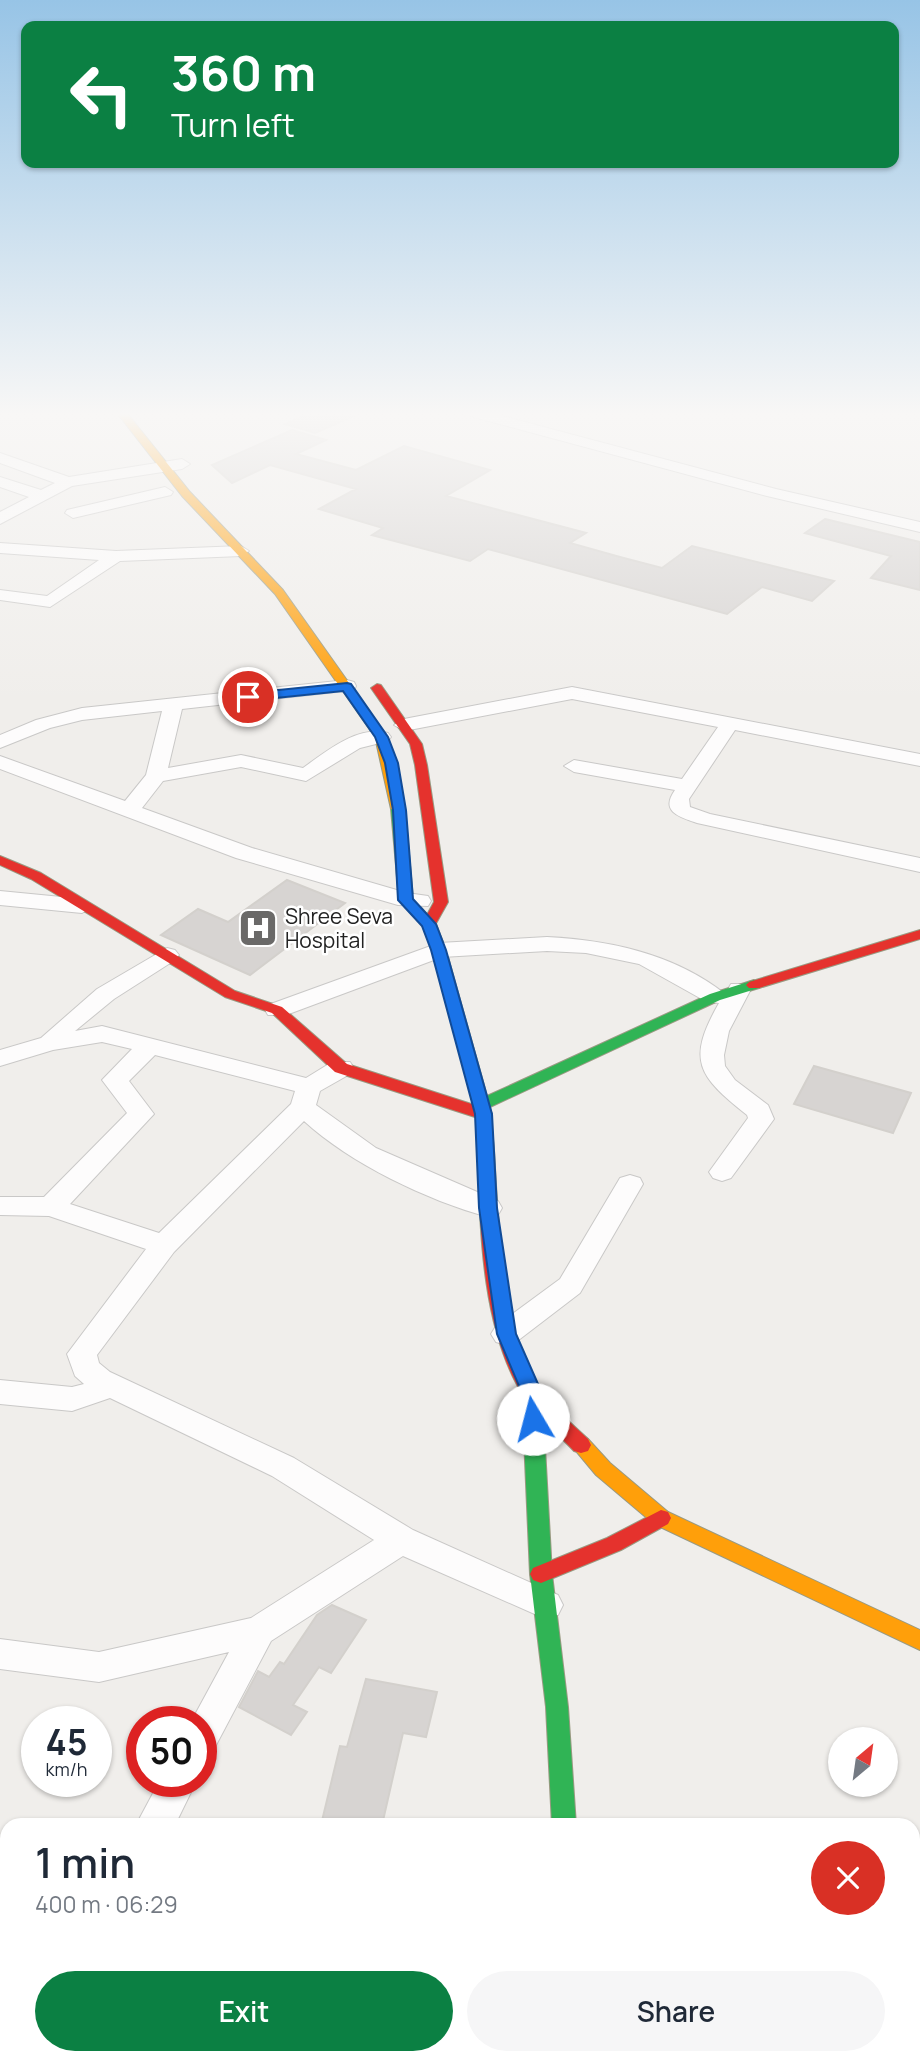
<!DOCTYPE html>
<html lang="en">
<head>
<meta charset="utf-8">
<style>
	body { margin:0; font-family:Manrope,sans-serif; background:#f6f6f7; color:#1f2937; height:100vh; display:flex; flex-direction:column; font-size:26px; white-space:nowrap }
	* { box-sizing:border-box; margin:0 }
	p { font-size:23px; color:#747a83 }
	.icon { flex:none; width:38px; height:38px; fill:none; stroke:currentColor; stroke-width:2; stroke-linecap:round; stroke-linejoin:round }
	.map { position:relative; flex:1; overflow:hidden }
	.drawer { position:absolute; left:0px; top:1818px; width:920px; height:247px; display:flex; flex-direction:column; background:#fff; border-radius:21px 21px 0 0; box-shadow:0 2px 5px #0004 }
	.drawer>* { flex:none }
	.guide { position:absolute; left:21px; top:21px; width:878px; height:147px; border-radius:14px; box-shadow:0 2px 5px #0004; background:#0b8043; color:#fff; overflow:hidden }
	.needle { width:46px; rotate:29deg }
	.controls { position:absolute; left:828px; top:1727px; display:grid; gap:14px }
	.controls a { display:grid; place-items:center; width:70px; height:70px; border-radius:50%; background:#fff; box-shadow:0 2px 5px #0004; font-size:35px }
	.speed { position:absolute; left:21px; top:1706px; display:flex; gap:14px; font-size:35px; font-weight:700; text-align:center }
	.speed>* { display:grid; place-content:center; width:91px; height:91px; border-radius:50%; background:#fff; box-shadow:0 2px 5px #0004; line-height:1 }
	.speed small { font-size:18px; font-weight:400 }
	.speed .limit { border:10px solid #d22; background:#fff; color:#111 }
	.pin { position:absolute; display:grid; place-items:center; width:60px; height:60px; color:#fff; margin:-30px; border:4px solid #fff; border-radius:50%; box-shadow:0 2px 7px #0007 }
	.me { position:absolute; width:77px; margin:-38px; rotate:352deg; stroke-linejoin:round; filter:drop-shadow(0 0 5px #0008) }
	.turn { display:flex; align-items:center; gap:24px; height:147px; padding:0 35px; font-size:32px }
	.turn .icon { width:91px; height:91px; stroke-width:2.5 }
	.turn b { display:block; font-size:49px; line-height:60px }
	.round { display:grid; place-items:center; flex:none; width:74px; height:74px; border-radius:37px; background:#f6f6f7 }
	.summary { display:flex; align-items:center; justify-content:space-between; height:119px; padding:0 35px }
	h1 { font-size:42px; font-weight:600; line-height:52px }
	.button { display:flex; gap:14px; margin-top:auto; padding:14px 35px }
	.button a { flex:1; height:80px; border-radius:42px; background:#0b8043; color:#fff; font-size:28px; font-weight:600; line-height:80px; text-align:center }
	.button a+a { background:#f6f6f7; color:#1f2937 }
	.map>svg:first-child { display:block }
	.building { fill:#d7d4d2; stroke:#d3d0cc; stroke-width:2 }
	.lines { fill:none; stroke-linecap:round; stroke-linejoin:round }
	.street-casing { stroke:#c9c8c7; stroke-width:2 }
	.fast-casing { stroke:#999a82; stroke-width:2 }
	.slow-casing { stroke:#999a82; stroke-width:2 }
	.jam-casing { stroke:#999a82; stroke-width:2 }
	.street { fill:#fdfcfc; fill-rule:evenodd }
	.fast { fill:#30b455; fill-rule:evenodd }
	.slow { fill:#ff9f0a; fill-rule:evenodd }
	.jam { fill:#e5322d; fill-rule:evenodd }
	.route { fill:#1a73e8; stroke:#114b97; stroke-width:2 }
	.labels { text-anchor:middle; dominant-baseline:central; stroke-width:5; stroke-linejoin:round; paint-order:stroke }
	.poi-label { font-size:21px; fill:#222; stroke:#fff; text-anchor:start }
</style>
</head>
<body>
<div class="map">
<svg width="920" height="2064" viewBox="0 0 920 2064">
	<rect width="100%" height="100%" fill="#f0eeeb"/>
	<path class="building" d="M310,413H361L315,433L285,424Z
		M292,430L326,440L296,454L356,470L404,446L490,470L446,496L586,533L570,543L620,557L662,568L692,546L834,581L812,601L762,587L727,614L488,549L470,561L372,535L383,528L319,509L356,489L270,465L232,483L212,465Z
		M825,519L920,542V590L871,578L891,556L805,533Z
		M287,880L345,903L250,975L161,935L198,909L228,922Z
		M814,1066L911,1093L893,1133L794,1104Z
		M332,1605L366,1620L331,1673L319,1667L293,1705L307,1712L291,1735L239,1707L258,1671L269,1677L280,1662L284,1664L317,1615Z
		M366,1679L437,1692L426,1737L403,1733L382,1825H321L340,1746L347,1747Z"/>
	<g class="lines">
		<g class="street-casing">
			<path id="street" d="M468,413H491L776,489L920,522V532L767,496L470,416Z
				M0,453L69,477L182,459L190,464L182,469L72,486L0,524V512L29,497L0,487V477L41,490L55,483L0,463Z
				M165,487L173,492L171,495L73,518L65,513L67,510Z
				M0,543L116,551L241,546L249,551L241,556L120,561L50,607L0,600V590L47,596L99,560L0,553Z
				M347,680L354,682L356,686L354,690L182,709L168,768L241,755L303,768C326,752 357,725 388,733L391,737L388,741L360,748L306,781L241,767L163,781L142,808L252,848L407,893L428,896L431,901L428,906L398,905L236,858L0,769V756L125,801L146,775L162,711L82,720L50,728L0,748V735L36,720L82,708Z
				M572,687L920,754V766L735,730L689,799L690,807L710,814L920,858V872L697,823C678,817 660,811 675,790L574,772L564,766L574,760L682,779L718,727L572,699L404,731L394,725L404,719Z
				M0,891L82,899L93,906L82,913L0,905Z
				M547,937C609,940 675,954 725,994L731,984H747L751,989L729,1031L724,1055L725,1066L735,1080L768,1105L774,1119L731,1178L722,1181L713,1178L709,1172L748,1118L747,1115C698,1076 686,1061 719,1003L707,1002L639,964L586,953L547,951L442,957L286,1015H268L265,1010L268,1005L439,943Z
				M167,948L175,950L179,955L175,960L114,999L75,1031L102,1026L306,1078L332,1062H350L354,1068L350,1074L320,1091L316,1105L376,1148L498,1201L502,1208L498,1215L488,1217C427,1200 351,1164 304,1121L174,1252L97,1355L99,1363L110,1372L294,1458L413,1530L558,1595L563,1605L558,1615L546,1619L403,1556L271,1641L214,1749L201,1754V1722H191L229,1652L99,1682L0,1669V1639L99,1652L251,1618L374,1540L272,1476L110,1398L72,1411L0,1404V1380L72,1387L84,1384L75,1376L67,1354L146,1249L49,1216L0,1215V1197H44L127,1113L102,1080L132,1049L102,1042L53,1050L0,1066V1050L41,1038L97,989ZM155,1055L295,1091L291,1104L159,1233L70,1204L154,1114L129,1081Z
				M630,1175L640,1178L643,1184L580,1293L516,1342L506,1345L496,1342L491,1334L496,1326L560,1279L620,1178Z
				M159,1782H196L175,1825H136Z"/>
		</g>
		<g class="fast-casing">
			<path id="fast" d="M398,805L405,809L413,899L436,924L446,950L487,1096L710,994L754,980L762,985L759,988L720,1000L490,1107L494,1150L486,1156L480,1154L478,1150L476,1114L432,950L422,925L399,900L391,809Z
				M532,1386L539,1388L542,1393L552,1574L568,1707L576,1825H552L546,1707L530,1574L522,1393L525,1388Z"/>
		</g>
		<g class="slow-casing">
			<path id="slow" d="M117,413H127L190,492L283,590L385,734L405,809L403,812L398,813L391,809L375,737L275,594L182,496Z
				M581,1437L588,1439L610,1463L668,1512L920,1630V1650L654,1524L596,1475L571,1445L574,1439Z
				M564,2058H590V2064H564Z"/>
		</g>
		<g class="jam-casing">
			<path id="jam" d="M377,684L381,685L422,744L427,765L448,902L434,927L429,928L422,924L434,902L415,765L410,744L371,688Z
				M0,856L41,873L235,991L282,1007L347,1064L490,1110L492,1114L484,1119L478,1118L335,1072L272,1013L225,997L31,879L0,865Z
				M920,930V939L759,988H749L746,985L749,982Z
				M486,1144L494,1150C498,1219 501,1331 540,1389C553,1408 572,1424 588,1439L591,1445L588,1451L581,1453L574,1451C558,1434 539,1419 526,1400C481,1332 480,1229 478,1150Z
				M661,1510L668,1512L671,1518L668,1524L621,1550L541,1583L533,1580L530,1574L533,1568L607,1538Z"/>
		</g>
		<use href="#street" class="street"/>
		<use href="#fast" class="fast"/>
		<use href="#slow" class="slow"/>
		<use href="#jam" class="jam"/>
	</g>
	<linearGradient id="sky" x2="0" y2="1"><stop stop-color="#97c4e6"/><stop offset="0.59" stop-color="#f8f7f6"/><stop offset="1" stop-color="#f8f7f6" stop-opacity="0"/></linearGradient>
	<rect width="920" height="702" fill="url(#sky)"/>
	<path class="route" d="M347,683L351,684L388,737L398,763L406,810L413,899L436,924L446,950L492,1114L497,1208L516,1334L542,1393L543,1419L540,1424H526L522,1393L497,1334L479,1208L475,1114L431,950L422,926L398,900L393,810L385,763L375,737L343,691L248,701L241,697L248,693Z"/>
	<defs>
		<g id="hospital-square" transform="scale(2.0125)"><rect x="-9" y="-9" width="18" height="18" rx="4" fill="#6a6968" stroke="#fff"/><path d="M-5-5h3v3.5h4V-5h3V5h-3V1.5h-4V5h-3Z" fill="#fff"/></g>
	</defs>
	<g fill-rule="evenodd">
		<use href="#hospital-square" x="258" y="928"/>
	</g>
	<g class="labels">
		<g class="poi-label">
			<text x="285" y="916">Shree Seva<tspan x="285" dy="24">Hospital</tspan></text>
		</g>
	</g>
</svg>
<div class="controls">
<a><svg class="needle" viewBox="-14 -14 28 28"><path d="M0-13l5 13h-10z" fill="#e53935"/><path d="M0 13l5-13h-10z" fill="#747a83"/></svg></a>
</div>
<div class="speed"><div>45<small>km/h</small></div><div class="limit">50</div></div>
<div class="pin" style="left:248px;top:697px;background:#d93025"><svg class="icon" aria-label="arrive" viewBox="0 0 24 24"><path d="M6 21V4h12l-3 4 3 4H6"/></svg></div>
<svg class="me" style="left:533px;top:1419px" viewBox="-20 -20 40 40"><circle r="19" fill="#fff"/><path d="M0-13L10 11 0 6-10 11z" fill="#1a73e8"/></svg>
<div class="guide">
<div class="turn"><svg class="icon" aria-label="left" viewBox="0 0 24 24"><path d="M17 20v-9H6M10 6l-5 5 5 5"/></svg><div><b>360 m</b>Turn left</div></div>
</div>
<section class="drawer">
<div class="summary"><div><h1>1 min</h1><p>400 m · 06:29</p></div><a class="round" style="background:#d93025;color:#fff"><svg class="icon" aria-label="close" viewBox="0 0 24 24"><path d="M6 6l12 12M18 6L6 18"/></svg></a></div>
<div class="button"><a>Exit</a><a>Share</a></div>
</section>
</div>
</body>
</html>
